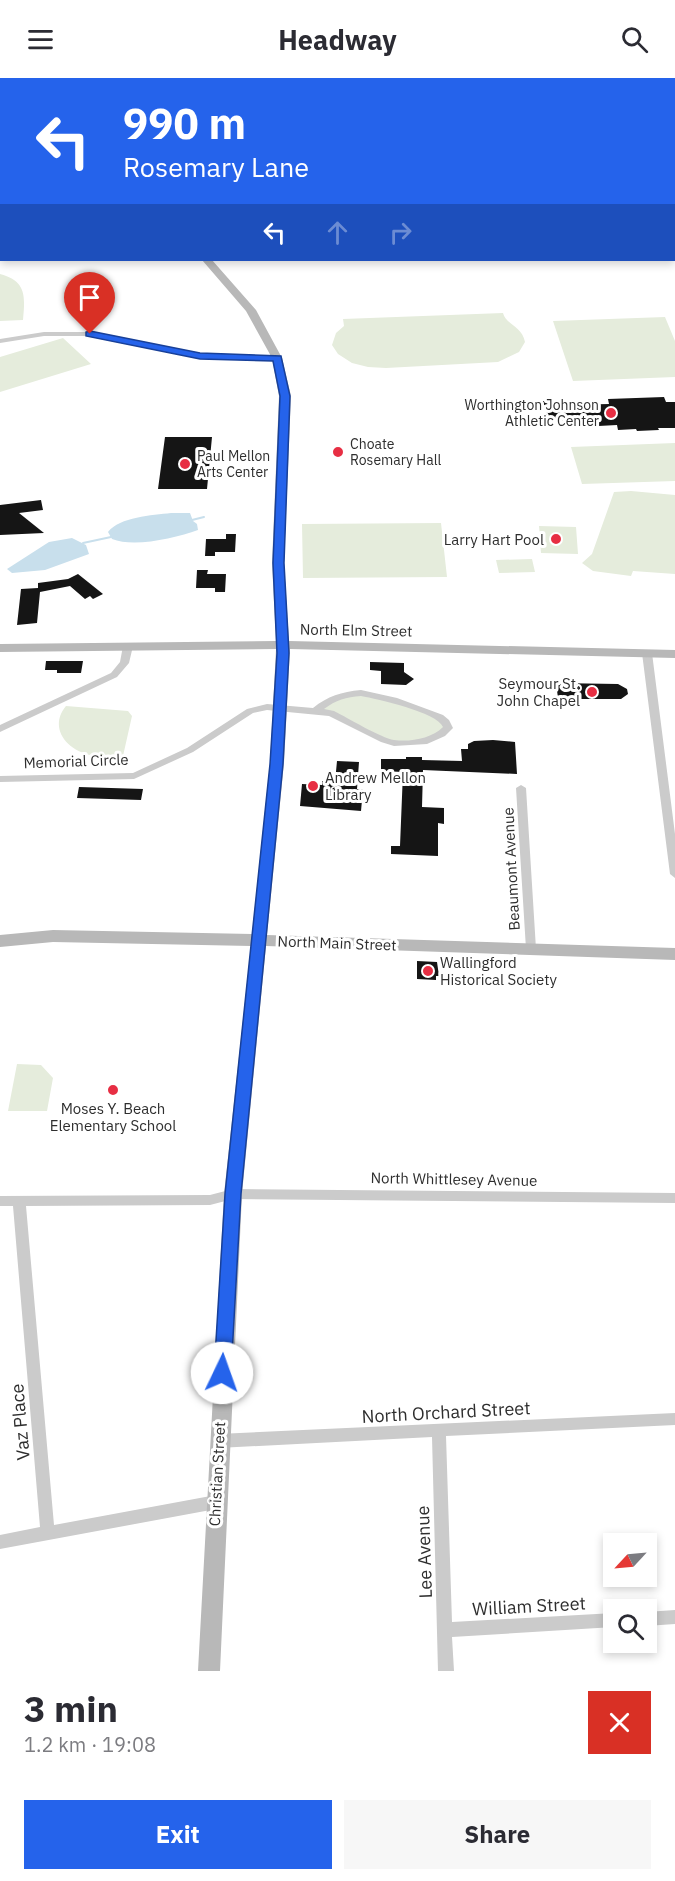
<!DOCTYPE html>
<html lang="en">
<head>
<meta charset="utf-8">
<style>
	body { margin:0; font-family:"IBM Plex Sans",sans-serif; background:#f7f7f7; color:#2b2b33; height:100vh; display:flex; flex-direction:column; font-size:22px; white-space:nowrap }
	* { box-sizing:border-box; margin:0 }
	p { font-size:20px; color:#7c7c81 }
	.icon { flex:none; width:33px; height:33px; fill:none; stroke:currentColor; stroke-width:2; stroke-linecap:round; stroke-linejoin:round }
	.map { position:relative; height:1593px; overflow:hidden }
	.sheet { display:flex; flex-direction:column; background:#fff; flex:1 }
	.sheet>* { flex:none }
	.guide { position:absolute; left:0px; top:0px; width:675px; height:183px; box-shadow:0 3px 9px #0003; background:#2563eb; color:#fff; overflow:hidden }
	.needle { width:39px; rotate:244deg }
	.controls { position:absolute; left:603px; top:1455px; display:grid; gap:12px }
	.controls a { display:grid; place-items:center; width:54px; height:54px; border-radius:0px; background:#fff; box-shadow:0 3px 9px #0003; font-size:30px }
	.pin { position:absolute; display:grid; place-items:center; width:51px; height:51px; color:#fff; margin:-62px -26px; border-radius:50% 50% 50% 0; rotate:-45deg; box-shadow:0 0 6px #0007 }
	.pin .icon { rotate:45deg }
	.me { position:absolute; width:66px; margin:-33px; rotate:3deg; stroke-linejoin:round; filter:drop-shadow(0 0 4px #0008) }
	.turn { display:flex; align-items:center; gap:21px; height:126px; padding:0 24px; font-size:27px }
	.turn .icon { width:78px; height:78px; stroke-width:2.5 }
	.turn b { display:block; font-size:42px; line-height:51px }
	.lanes { display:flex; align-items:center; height:57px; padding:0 24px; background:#0003; justify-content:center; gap:30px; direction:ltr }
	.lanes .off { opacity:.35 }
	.round { display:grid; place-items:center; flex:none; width:63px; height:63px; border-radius:0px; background:#f7f7f7 }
	.headline { display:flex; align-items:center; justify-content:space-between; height:102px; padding:0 24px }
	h1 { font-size:36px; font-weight:800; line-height:45px }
	.cta { display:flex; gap:12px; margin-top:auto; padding:12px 24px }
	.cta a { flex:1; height:69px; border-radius:0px; background:#2563eb; color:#fff; font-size:24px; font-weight:800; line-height:69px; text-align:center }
	.cta a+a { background:#f7f7f7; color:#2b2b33 }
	header { display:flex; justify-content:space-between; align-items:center; height:78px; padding:0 24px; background:#fff; font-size:27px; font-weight:800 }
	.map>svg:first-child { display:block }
	.green { fill:#e5ecdc }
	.water { fill:#c8dfec }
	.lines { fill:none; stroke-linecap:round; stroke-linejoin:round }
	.stream { stroke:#c8dfec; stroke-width:2 }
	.building { fill:#151515 }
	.street { fill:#cbcbcb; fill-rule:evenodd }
	.secondary { fill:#b8b8b8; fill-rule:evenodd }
	.route { fill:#2563eb; stroke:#184099; stroke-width:1.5 }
	.poi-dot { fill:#e72e43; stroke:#fff; stroke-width:2 }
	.labels { text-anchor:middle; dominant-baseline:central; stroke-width:6; stroke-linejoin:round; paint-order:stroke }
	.far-poi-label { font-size:14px; fill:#2e2e2e; stroke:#fff; text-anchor:start }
	.poi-label { font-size:15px; fill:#2e2e2e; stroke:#fff; text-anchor:end }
	.street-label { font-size:15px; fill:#2e2e2e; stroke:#fff }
	.near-street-label { font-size:18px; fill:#2e2e2e; stroke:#fff }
</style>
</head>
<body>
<header><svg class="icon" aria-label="menu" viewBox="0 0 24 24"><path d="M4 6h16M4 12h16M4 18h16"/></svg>Headway<svg class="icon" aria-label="search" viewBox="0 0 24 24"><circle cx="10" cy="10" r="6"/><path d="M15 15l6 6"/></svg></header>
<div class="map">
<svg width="675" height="1593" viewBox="0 0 675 1593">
	<rect width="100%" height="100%" fill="#fff"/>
	<path class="green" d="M0,196C27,203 25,219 23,242L0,243Z
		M503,235C506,247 522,248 525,264L519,274L498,284L386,290L368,289L352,285L338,276L332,267L336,255L344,248L343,241Z
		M665,239L675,263V299L573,303L553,243Z
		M63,260L91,286L0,314V279Z
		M675,365V403L582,406L571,369Z
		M631,413L675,417V496L633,493L631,498L593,493L582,485L592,476L614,414Z
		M441,445L447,499L303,500L302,446Z
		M539,448L576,449L578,476L541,475L540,464L536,463L535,459H540Z
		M532,481L535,494L499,495L496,482Z
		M343,617L384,618L446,644C443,649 440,657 435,659C403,679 349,645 319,630Z
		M66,628L128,633L132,638L123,678C112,679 101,680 90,677C67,672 48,650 66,628Z
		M17,986L41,987L53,1000L47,1033H8Z"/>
	<path class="water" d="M171,435H190L193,443L197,446L198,452C175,460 134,470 112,461L108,454C120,439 152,437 171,435Z
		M72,460L86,467L89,476L45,492L12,495L7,491L49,464Z"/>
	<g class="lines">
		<path class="stream" d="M192,442L204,439
			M83,465L111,459"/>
	</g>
	<path class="building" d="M664,319L666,324H675V350H658L659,352L637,353L636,351L618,352L617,347L580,349L569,347L568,344H549L543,323H564L565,327L609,326L608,321Z
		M165,359H212L207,411H158Z
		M41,422L43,432L19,435L44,455L0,457V427Z
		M226,456H236L235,474H215V478H205L206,461H226Z
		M197,492H208L207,496H226L225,514H215V510H196Z
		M78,496L103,516L93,521L90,518L85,521L70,508L40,514L37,545L17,547L21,511L38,510V505L68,501Z
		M46,583H83L81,595H57V592H45Z
		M370,584L404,585V594L414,601L406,607L381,606V593L370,592Z
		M556,605L618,606L627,611L628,616L621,621H578V624H566V620H558Z
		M493,662L515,664L517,696L423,692L422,729L444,730V746L438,745V778L391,776V768H400L403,694L381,693V681H406V679H422V682L462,683L461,671H468V666L474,663Z
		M337,683L359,684L357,711H363L361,733L300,728L302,706L322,707V703L335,704Z
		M79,709L143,711L141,722L77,720Z
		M417,883L437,884L439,898H436V902L417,901Z"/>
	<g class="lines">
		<path class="street" d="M558,0L569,2H560Z
			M674,39H675V43H674Z
			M0,128H2V133L0,132Z
			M44,254H90L200,276L277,278L281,280L277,282L200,280L90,258H44L0,265V261Z
			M128,565L133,568L129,585L117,599L0,654V647L111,595L120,584L123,568Z
			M647,572L652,575L675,756V800L670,796L642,575Z
			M361,612L397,620L443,637L449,642L453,650L445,658L427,666L394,668L381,664L329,638L267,632L253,635L193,674L134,701L0,704V698L133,695L187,670L247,631L267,626L313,630C328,618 341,614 361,612ZM361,618C377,621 437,634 443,649C431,661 410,664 394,662C381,660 348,640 334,633L324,631C336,622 346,619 361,618Z
			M521,707L526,710L536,871L535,874H527L526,871L516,710Z
			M233,1111L675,1115V1125L233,1121L210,1127L26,1128L54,1447L216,1417L221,1419L223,1424L221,1429L216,1431L0,1471V1457L40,1449L13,1128H0V1118L210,1117Z
			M675,1335V1347L446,1358L452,1544L614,1535V1549L452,1559L454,1593H438L432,1359L218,1370L213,1368L211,1363L213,1358L218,1356Z
			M675,1532V1546L646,1548V1534Z"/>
		<path class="secondary" d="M0,0H6L2,3Z
			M195,0H203L194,2Z
			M202,182H212L256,232L282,280L291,318L284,485L289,563L675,572V580L290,571L284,685L267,857L675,870V882L266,868L242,1116L220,1593H198L224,1116L251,868L53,864L0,869V857L53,852L252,856L270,685L276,571L0,574V566L276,563L272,485L279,318L272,280L246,233Z"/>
	</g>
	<path class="route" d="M90,253L200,275L281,278L290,318L284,485L289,575L283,686L241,1116L231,1295L228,1301L222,1303L216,1301L214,1295L225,1116L270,686L277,575L273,485L280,318L273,283L200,281L86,258V254Z"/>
	<g class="poi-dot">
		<circle cx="611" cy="335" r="6"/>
		<circle cx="338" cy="374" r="6"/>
		<circle cx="185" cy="386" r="6"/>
		<circle cx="556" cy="461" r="6"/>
		<circle cx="592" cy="614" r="6"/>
		<circle cx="313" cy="708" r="6"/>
		<circle cx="428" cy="893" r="6"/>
		<circle cx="113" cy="1012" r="6"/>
	</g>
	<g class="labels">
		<g class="far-poi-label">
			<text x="599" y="327" text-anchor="end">Worthington Johnson<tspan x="599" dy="16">Athletic Center</tspan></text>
			<text x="350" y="366">Choate<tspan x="350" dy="16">Rosemary Hall</tspan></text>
			<text x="197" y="378">Paul Mellon<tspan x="197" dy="16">Arts Center</tspan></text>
		</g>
		<g class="poi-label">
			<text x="544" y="461">Larry Hart Pool</text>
			<text x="580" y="605">Seymour St.<tspan x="580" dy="17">John Chapel</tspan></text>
			<text x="325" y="699" text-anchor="start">Andrew Mellon<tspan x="325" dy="17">Library</tspan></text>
			<text x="440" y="884" text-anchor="start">Wallingford<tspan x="440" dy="17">Historical Society</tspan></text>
			<text x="113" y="1030" text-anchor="middle">Moses Y. Beach<tspan x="113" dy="17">Elementary School</tspan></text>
		</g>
		<g class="street-label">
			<text transform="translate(356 552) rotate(1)">North Elm Street</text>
			<text transform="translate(76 683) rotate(-2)">Memorial Circle</text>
			<text transform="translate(511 791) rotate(-93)">Beaumont Avenue</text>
			<text transform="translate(337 865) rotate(2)">North Main Street</text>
			<text transform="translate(454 1101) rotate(1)">North Whittlesey Avenue</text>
			<text transform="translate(217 1396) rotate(-87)">Christian Street</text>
		</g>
		<g class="near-street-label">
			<text transform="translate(446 1334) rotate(-3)">North Orchard Street</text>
			<text transform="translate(20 1344) rotate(-95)">Vaz Place</text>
			<text transform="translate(424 1474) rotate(-92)">Lee Avenue</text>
			<text transform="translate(529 1528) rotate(-3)">William Street</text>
		</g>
	</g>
</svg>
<div class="controls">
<a><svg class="needle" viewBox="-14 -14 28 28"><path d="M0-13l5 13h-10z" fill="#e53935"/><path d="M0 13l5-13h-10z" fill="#7c7c81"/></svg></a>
<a><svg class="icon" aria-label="search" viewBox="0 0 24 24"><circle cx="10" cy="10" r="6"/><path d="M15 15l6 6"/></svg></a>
</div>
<div class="pin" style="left:90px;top:256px;background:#d93025"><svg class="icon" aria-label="arrive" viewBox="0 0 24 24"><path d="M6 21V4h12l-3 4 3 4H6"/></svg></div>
<svg class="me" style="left:222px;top:1295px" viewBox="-20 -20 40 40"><circle r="19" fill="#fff"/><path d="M0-13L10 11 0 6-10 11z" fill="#2563eb"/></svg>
<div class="guide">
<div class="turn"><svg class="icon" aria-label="left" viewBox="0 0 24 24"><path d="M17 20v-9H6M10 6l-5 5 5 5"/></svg><div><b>990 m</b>Rosemary Lane</div></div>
<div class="lanes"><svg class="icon" aria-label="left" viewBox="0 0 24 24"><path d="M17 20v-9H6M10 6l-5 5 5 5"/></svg><svg class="icon off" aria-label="ahead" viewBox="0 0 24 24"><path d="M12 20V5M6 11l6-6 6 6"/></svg><svg class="icon off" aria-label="right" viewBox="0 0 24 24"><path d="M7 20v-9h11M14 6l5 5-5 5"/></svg></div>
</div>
</div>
<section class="sheet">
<div class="headline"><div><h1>3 min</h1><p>1.2 km · 19:08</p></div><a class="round" style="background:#d93025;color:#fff"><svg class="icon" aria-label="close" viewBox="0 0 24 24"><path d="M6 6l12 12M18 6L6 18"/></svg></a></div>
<div class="cta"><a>Exit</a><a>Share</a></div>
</section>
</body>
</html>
